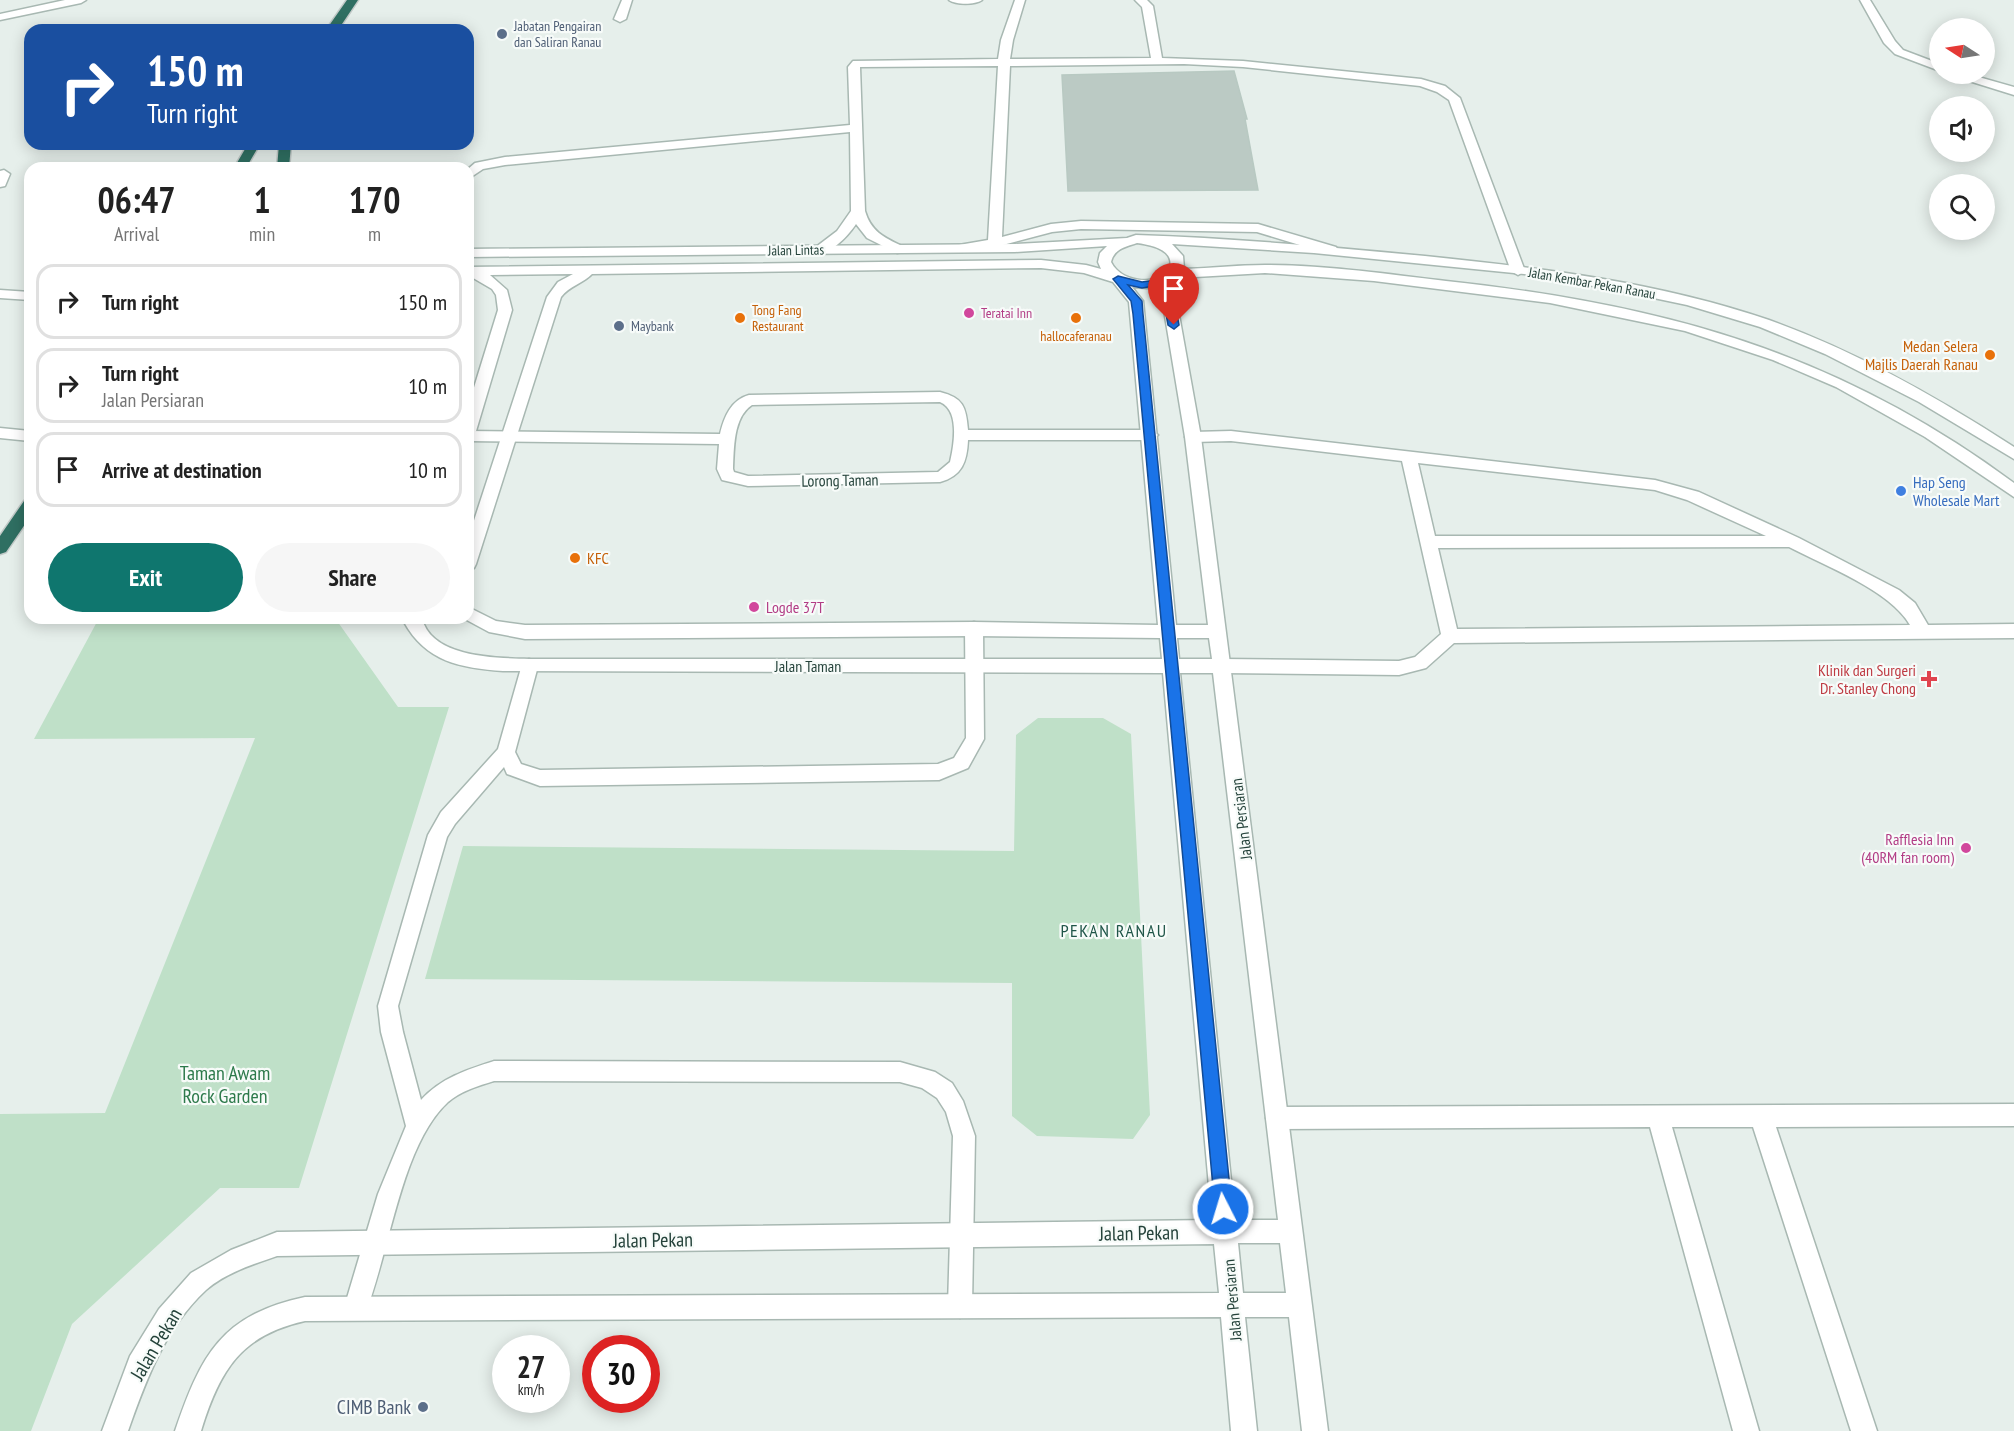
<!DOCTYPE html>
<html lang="en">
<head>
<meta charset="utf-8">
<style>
	body { margin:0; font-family:"PT Sans Narrow",sans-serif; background:#f6f6f6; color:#222; height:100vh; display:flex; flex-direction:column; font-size:22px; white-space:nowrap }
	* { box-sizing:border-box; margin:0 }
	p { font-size:20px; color:#767676 }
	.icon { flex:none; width:33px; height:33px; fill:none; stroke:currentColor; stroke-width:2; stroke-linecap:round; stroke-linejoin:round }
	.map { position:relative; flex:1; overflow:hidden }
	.side { position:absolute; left:24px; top:162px; width:450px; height:462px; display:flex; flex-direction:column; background:#fff; border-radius:18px; box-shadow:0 3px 15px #0003 }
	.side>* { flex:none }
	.top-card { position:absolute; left:24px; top:24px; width:450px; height:126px; border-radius:18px; box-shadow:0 3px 15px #0003; background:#1a4fa0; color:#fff; overflow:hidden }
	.needle { width:39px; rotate:282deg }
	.buttons { position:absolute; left:1929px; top:18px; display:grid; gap:12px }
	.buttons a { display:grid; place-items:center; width:66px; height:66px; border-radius:50%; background:#fff; box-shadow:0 3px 15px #0003; font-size:30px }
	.speed { position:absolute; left:492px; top:1335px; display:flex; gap:12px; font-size:30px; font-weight:700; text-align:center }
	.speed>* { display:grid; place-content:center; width:78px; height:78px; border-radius:50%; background:#fff; box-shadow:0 3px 15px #0003; line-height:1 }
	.speed small { font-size:15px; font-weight:400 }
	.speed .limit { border:9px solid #d22; background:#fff; color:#111 }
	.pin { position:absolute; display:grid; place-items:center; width:51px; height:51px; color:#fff; margin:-62px -26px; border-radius:50% 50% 50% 0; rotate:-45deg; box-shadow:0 0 6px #0007 }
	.pin .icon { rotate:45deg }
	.me { position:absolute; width:66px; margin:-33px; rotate:355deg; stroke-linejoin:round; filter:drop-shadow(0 0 4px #0008) }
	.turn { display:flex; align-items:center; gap:21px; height:126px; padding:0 24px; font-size:27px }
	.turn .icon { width:78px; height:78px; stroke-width:2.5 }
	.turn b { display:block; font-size:42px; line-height:51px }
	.eta { display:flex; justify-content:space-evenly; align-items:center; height:102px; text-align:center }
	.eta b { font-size:36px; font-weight:700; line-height:42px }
	.action { display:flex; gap:12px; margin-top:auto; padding:12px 24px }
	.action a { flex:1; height:69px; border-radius:36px; background:#0f766e; color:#fff; font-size:24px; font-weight:700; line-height:69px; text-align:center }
	.action a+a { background:#f6f6f6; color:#222 }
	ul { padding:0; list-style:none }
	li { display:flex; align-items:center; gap:18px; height:75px; margin:0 12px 9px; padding:0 12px; border:3px solid #e0e0e0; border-radius:18px }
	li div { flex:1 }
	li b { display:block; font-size:22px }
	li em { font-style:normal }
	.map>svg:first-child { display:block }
	.green { fill:#bfe0c8 }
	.building { fill:#bbcac4; stroke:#b8c9c2; stroke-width:1.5 }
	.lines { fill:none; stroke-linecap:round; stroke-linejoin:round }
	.lane-casing { stroke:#a8b8b2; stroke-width:3 }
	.street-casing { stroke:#a8b8b2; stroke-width:3 }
	.highway-casing { stroke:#c2cac8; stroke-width:3 }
	.lane { fill:#fff; fill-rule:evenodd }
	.street { fill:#fff; fill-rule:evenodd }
	.highway { fill:#2f6f62; fill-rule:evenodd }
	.route { fill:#1a73e8; stroke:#114b97; stroke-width:1.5 }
	.service-dot { fill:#5c6f8a; stroke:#f7fbf9; stroke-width:2 }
	.hotel-dot { fill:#d1479c; stroke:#f7fbf9; stroke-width:2 }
	.food-dot { fill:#e8710a; stroke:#f7fbf9; stroke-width:2 }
	.shop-dot { fill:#3f7fe0; stroke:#f7fbf9; stroke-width:2 }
	.health-dot { fill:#e0444e; stroke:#f7fbf9; stroke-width:2 }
	.labels { text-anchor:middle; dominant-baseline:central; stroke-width:4.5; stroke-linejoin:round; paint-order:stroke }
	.far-service-label { font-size:14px; fill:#4e5e75; stroke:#f7fbf9; text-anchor:start }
	.far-street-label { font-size:14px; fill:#24423a; stroke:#f7fbf9 }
	.far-food-label { font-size:14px; fill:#c56008; stroke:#f7fbf9; text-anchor:start }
	.far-hotel-label { font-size:14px; fill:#b23c85; stroke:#f7fbf9; text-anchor:start }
	.food-label { font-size:16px; fill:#c56008; stroke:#f7fbf9; text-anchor:end }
	.street-label { font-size:16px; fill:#24423a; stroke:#f7fbf9 }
	.shop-label { font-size:16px; fill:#366cbe; stroke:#f7fbf9; text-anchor:start }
	.hotel-label { font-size:16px; fill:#b23c85; stroke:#f7fbf9; text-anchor:start }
	.health-label { font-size:16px; fill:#be3a42; stroke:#f7fbf9; text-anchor:end }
	.neighbourhood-label { font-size:18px; letter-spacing:1.5px; fill:#1f5548; stroke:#f7fbf9 }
	.near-park-label { font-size:20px; fill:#2d7a4b; stroke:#f7fbf9 }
	.near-street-label { font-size:20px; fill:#24423a; stroke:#f7fbf9 }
	.near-service-label { font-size:20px; fill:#4e5e75; stroke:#f7fbf9; text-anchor:end }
</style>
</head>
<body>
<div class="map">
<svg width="2014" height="1431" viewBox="0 0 2014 1431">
	<rect width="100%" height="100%" fill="#e6efeb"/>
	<path class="green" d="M99,618H335L398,707H449L299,1188H220L72,1324L31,1431H0V1114L105,1113L255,738L34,739Z
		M1038,718H1103L1131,734L1150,1115L1133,1139L1037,1136L1012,1116V983L425,979L463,846L1014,851L1016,735Z"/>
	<path class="building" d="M1234,71L1247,119H1245L1258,190L1068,191L1062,75Z"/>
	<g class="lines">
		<g class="lane-casing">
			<path id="lane" d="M65,0H86L81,3L0,20V14Z
				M622,0H632L626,19L620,22L614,19Z
				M949,0H982C975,5 956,5 949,0Z
				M1015,0H1025L1013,40L1010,59L1151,58L1142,7L1135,0H1147L1153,6L1162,58L1243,61L1421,79L1445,86L1460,98L1525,271L1518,275L1511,271L1449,100L1437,92L1420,86L1243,67L1184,64L1010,66L1002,237L1051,224L1081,221L1258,224L1336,247L1338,250L1336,253H1326L1257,232L1081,229L1052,232L995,247L959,251L957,248L959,245L988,240L998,66L860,67L865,211C871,231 883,237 902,246L904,249L902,252L897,253L867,238L856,224C848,236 830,256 814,253L812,250L837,231L851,211L850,132L505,165L483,169L468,179V169L475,163L505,157L850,125L848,67L853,61L998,59L1001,40Z
				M1860,0H1870L1895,41L1903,50L1940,64V71L1895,54L1884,43Z
				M1951,74H1968L2014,87V95L1953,76Z
				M4,170L10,174L5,186L0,187V171Z
				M0,290L30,292V300L0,298Z
				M940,392C963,398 966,406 968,430H1150L1158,435L1150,440H968C967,462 962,476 940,482L748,486L722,480L717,469L719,444L468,441V431L720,434C724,417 731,400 749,395ZM940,402C960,410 954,445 950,462L938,472L748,476L734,472L733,469C734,449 733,417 752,405Z
				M0,428L30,431V441L0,438Z
				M1231,431L1655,480L1699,492L1799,538L1899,590L1915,603L1928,625L2014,624V638L1454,643L1426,668L1399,675L1222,673L1216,671L1213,666L1216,661L1222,659L1399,661L1415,657L1441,634L1402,461L1231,441L1193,442L1185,437L1193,432ZM1418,463L1655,490L1687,500L1766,536H1435ZM1789,547C1825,566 1890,590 1910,625L1457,629L1438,548Z
				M974,622L980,624L983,629L984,739L968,768L939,780L540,786L507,774L504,767L455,824L447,837L398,1006L403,1032L421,1100C441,1078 466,1070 494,1061L900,1062L935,1072L952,1083L963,1101L975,1136L972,1306L968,1314L960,1318L952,1314L948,1306L953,1136L946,1112L937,1098L922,1088L900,1082L494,1081C478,1086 461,1091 448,1102C400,1146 389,1257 364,1316L356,1320L348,1316L344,1308L378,1194L406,1126L381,1032L378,1006L428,835L441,812L498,749L523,661L529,659L535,661L538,666L515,752L521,764L540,770L938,764L954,758L966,738L965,629L968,624Z
				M2014,1104V1126L1776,1127L1877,1431H1851L1753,1127H1672L1759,1431H1733L1650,1127L1277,1129L1269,1126L1266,1118L1269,1110L1277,1107Z"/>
		</g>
		<g class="street-casing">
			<path id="street" d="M1136,235C1233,238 1329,247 1425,256C1542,268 1658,282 1769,320C1856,351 1937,397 2014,447V459L1919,402L1825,354L1760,327L1687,305L1611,289L1524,274L1314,253L1172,244L1183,256L1184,269C1211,268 1238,265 1265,265C1325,265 1386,274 1446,281C1662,304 1837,352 2014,483V497L1925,437L1836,387L1773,360L1685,331L1550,303L1374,281L1265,273L1178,278L1173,281L1201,437L1328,1431H1302L1289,1317H1245L1257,1431H1231L1221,1317L305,1321C240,1335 219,1372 201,1431H175C201,1355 221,1315 305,1297L1219,1293L1214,1244L277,1256C254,1264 225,1273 206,1290C165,1328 146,1380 128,1431H102L130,1356L159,1309L191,1273L231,1250L277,1232L1212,1220L1163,673L503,671C461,668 426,662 404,622V618H422C431,658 497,658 529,659H1162L1160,638L974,636L525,639L489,632L463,618H468V607L496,621L525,625L974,622L1158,625L1129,302L1113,282L1084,273L1041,268L592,274C584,283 569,286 561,297L476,564L474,568L468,570V539L547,297L558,282L573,274L490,275L507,290L512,310L476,431L468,436V407L498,310L496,295L492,289L468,275V267L1041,260L1086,265L1101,269L1098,262L1100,253L1107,246L1015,252L468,257V249L1015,244L1127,238ZM1137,243C1152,245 1177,250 1169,271C1153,286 1121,282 1111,262C1114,249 1125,247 1137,243ZM1160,286L1185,437L1208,625H1176L1143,301L1132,287L1147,288ZM1177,638H1209L1212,659H1179ZM1180,673H1213L1278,1220H1235ZM1238,1243H1280L1286,1293H1243Z"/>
		</g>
		<g class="highway-casing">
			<path id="highway" d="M347,0H358L338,30H326Z
				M248,144H260L246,168H234Z
				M279,144H291L289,168H277Z
				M30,499V517L6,552L0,554V536L24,501Z"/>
		</g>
		<use href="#lane" class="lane"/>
		<use href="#street" class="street"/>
		<use href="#highway" class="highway"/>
	</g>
	<path class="route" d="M1118,276L1142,282L1170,278L1179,325L1174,329L1168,325L1161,285L1142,288L1128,285L1142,301L1143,314L1232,1209L1230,1215L1223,1217L1217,1215L1215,1209L1133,314L1131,301L1113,279Z"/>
	<g class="service-dot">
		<circle cx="502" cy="34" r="6"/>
		<circle cx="619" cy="326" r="6"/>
		<circle cx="423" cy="1407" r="6"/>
	</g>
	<g class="hotel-dot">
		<circle cx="969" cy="313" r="6"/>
		<circle cx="754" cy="607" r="6"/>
		<circle cx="1966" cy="848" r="6"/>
	</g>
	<g class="food-dot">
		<circle cx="740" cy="318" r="6"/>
		<circle cx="1076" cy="318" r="6"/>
		<circle cx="1990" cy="355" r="6"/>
		<circle cx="575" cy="558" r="6"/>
	</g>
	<circle class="shop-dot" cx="1901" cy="491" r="6"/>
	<path class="health-dot" d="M1926 670h6v6h6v6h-6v6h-6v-6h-6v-6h6z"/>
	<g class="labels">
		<g class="far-service-label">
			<text x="514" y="26">Jabatan Pengairan<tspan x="514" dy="16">dan Saliran Ranau</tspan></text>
			<text x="631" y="326">Maybank</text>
		</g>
		<g class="far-street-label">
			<text transform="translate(796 250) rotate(-1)">Jalan Lintas</text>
			<text transform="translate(1592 283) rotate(10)">Jalan Kembar Pekan Ranau</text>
		</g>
		<g class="far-food-label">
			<text x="752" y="310">Tong Fang<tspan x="752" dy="16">Restaurant</tspan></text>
			<text x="1076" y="336" text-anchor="middle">hallocaferanau</text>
		</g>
		<g class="far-hotel-label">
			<text x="981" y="313">Teratai Inn</text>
		</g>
		<g class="food-label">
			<text x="1978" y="346">Medan Selera<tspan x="1978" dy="18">Majlis Daerah Ranau</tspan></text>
			<text x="587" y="558" text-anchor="start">KFC</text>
		</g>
		<g class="street-label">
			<text transform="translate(840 480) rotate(-1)">Lorong Taman</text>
			<text x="808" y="666">Jalan Taman</text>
			<text transform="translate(1241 819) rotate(-97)">Jalan Persiaran</text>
			<text transform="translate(1232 1300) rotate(-95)">Jalan Persiaran</text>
		</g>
		<g class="shop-label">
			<text x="1913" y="482">Hap Seng<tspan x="1913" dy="18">Wholesale Mart</tspan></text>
		</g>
		<g class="hotel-label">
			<text x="766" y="607">Logde 37T</text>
			<text x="1954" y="839" text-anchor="end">Rafflesia Inn<tspan x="1954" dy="18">(40RM fan room)</tspan></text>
		</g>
		<g class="health-label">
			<text x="1916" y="670">Klinik dan Surgeri<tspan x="1916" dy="18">Dr. Stanley Chong</tspan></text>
		</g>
		<g class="neighbourhood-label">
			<text x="1114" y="930">PEKAN RANAU</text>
		</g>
		<g class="near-park-label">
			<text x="225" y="1073">Taman Awam<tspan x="225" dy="23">Rock Garden</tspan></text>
		</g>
		<g class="near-street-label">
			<text transform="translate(1139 1233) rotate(-1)">Jalan Pekan</text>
			<text transform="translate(653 1240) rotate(-1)">Jalan Pekan</text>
			<text transform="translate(156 1344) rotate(-59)">Jalan Pekan</text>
		</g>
		<g class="near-service-label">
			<text x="411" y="1407">CIMB Bank</text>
		</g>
	</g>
</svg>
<div class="buttons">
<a><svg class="needle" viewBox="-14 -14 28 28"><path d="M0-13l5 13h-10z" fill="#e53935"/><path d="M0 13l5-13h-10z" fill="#767676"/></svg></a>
<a><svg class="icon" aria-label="sound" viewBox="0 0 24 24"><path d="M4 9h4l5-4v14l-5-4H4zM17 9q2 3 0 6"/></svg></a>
<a><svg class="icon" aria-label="search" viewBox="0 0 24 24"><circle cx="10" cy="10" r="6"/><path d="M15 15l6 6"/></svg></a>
</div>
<div class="speed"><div>27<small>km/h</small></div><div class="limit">30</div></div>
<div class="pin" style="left:1174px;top:325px;background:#d93025"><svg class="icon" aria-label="arrive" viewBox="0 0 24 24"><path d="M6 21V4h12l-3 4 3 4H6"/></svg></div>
<svg class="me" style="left:1223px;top:1209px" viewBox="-20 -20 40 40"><circle r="17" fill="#1a73e8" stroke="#fff" stroke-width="3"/><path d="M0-11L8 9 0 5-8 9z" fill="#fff"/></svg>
<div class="top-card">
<div class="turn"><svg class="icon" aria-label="right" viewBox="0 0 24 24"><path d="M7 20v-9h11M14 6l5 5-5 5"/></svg><div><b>150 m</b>Turn right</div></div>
</div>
<section class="side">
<div class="eta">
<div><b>06:47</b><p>Arrival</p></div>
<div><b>1</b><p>min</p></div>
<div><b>170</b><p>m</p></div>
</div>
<ul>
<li><svg class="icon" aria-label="right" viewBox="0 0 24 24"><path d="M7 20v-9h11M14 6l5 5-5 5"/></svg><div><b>Turn right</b></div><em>150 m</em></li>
<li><svg class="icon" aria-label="right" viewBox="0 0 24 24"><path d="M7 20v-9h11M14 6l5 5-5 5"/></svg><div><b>Turn right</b><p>Jalan Persiaran</p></div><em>10 m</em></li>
<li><svg class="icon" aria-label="arrive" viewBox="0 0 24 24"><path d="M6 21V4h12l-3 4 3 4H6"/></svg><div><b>Arrive at destination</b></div><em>10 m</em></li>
</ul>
<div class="action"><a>Exit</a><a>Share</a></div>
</section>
</div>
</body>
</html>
